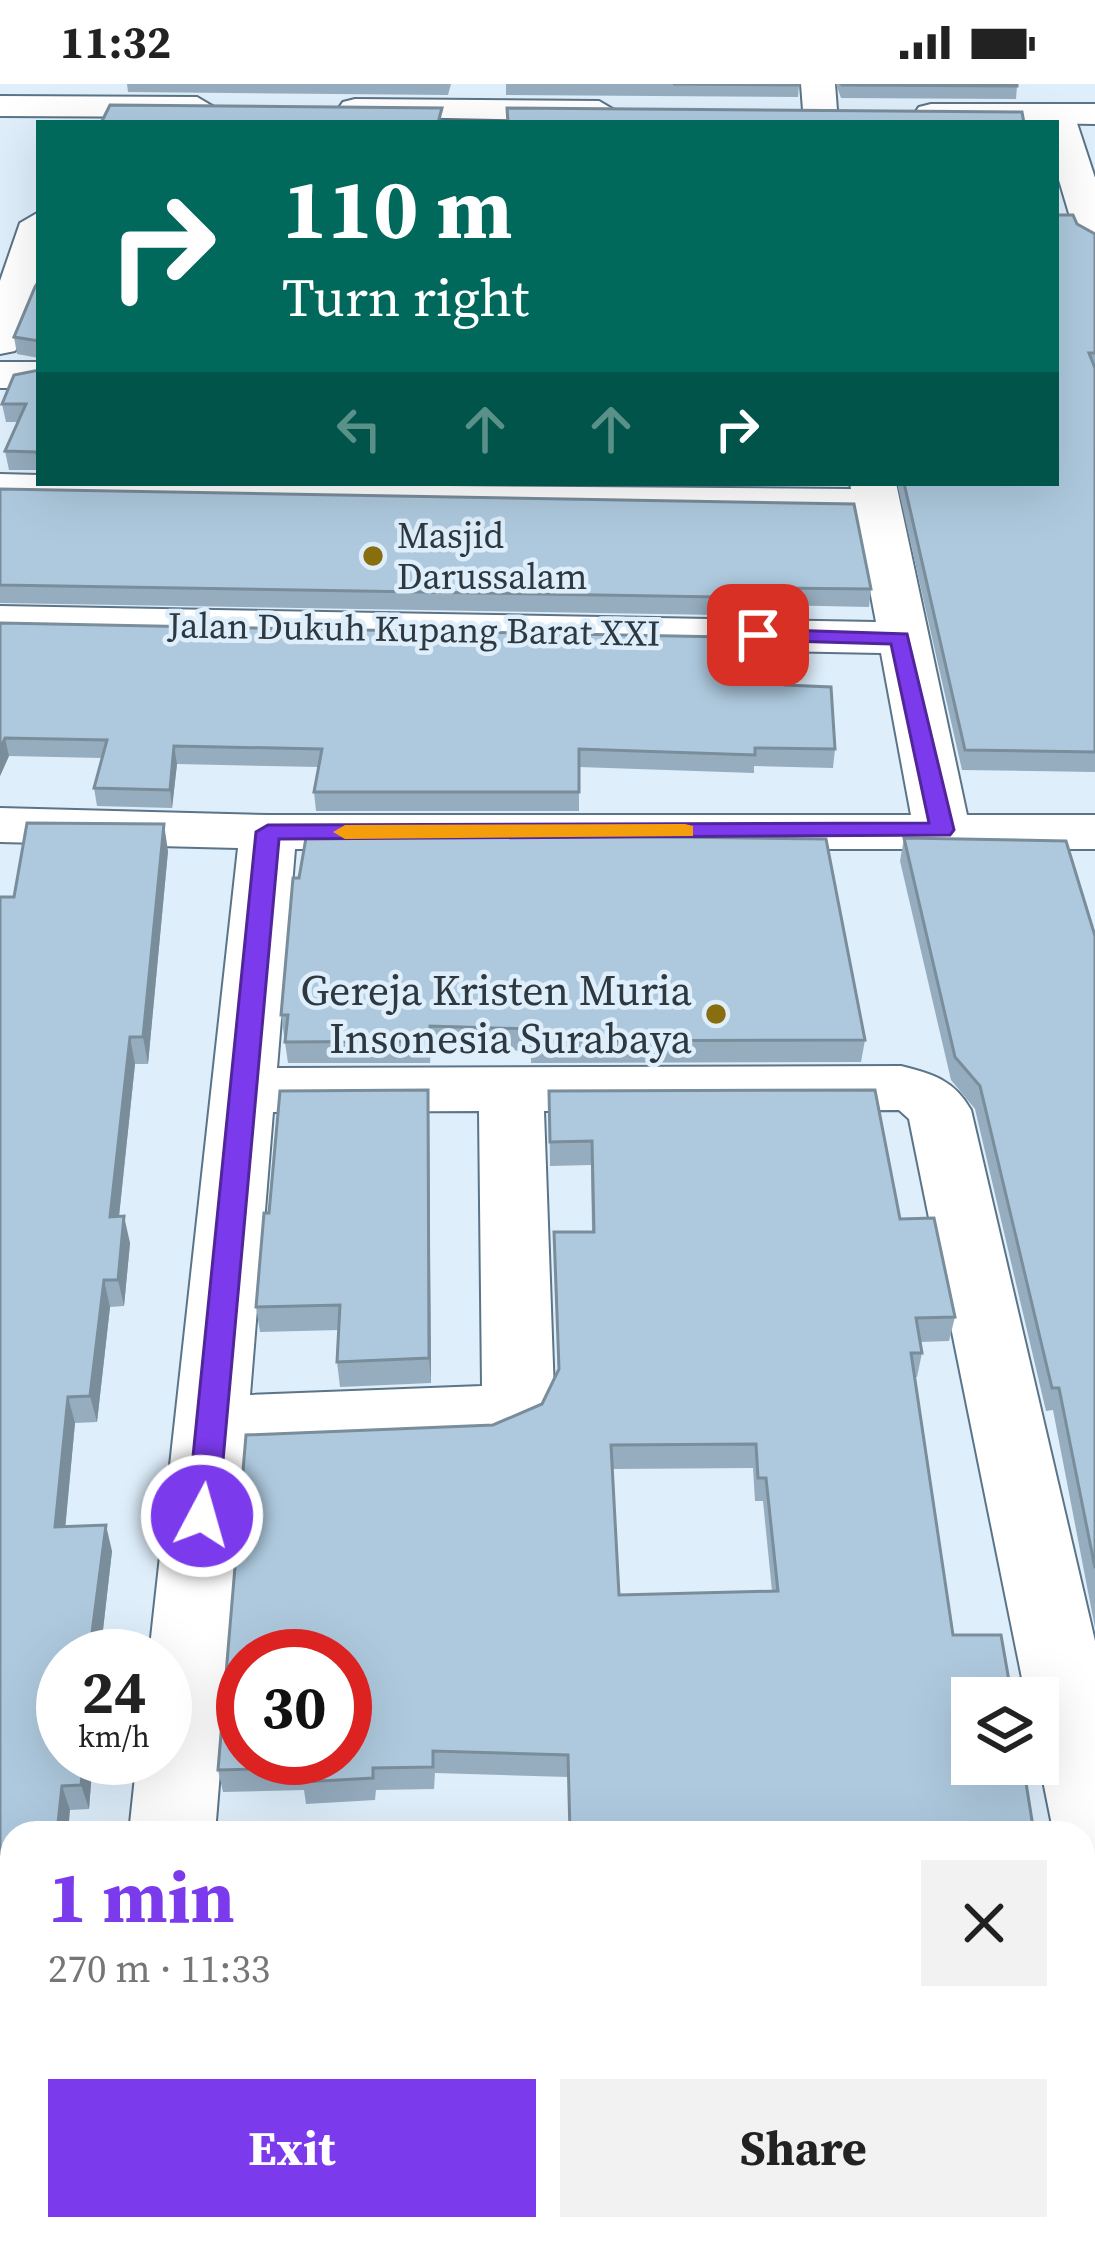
<!DOCTYPE html>
<html lang="en">
<head>
<meta charset="utf-8">
<style>
	body { margin:0; font-family:"Source Serif 4",serif; background:#f2f2f2; color:#222; height:100vh; display:flex; flex-direction:column; font-size:45px; white-space:nowrap }
	* { box-sizing:border-box; margin:0 }
	p { font-size:39px; color:#767676 }
	.icon { flex:none; width:66px; height:66px; fill:none; stroke:currentColor; stroke-width:2; stroke-linecap:round; stroke-linejoin:round }
	.map { position:relative; flex:1; overflow:hidden }
	.sheet { position:absolute; left:0px; top:1737px; width:1095px; height:420px; display:flex; flex-direction:column; background:#fff; border-radius:36px 36px 0 0; box-shadow:0 12px 48px #0002 }
	.sheet>* { flex:none }
	.hud { position:absolute; left:36px; top:36px; width:1023px; height:366px; border-radius:0px; box-shadow:0 12px 48px #0002; background:#00695c; color:#fff; overflow:hidden }
	.buttons { position:absolute; left:951px; top:1593px; display:grid; gap:24px }
	.buttons a { display:grid; place-items:center; width:108px; height:108px; border-radius:0px; background:#fff; box-shadow:0 12px 48px #0002; font-size:60px }
	.speed { position:absolute; left:36px; top:1545px; display:flex; gap:24px; font-size:60px; font-weight:700; text-align:center }
	.speed>* { display:grid; place-content:center; width:156px; height:156px; border-radius:50%; background:#fff; box-shadow:0 12px 48px #0002; line-height:1 }
	.speed small { font-size:30px; font-weight:400 }
	.speed .limit { border:18px solid #d22; background:#fff; color:#111 }
	.pin { position:absolute; display:grid; place-items:center; width:102px; height:102px; color:#fff; margin:-51px; border-radius:24px; box-shadow:0 6px 18px #0006 }
	.me { position:absolute; width:132px; margin:-66px; rotate:6deg; stroke-linejoin:round; filter:drop-shadow(0 0 9px #0008) }
	.turn { display:flex; align-items:center; gap:42px; height:252px; padding:0 48px; font-size:54px }
	.turn .icon { width:156px; height:156px; stroke-width:2.5 }
	.turn b { display:block; font-size:84px; line-height:102px }
	.lanes { display:flex; align-items:center; height:114px; padding:0 48px; background:#0003; justify-content:center; gap:60px; direction:ltr }
	.lanes .off { opacity:.35 }
	.round { display:grid; place-items:center; flex:none; width:126px; height:126px; border-radius:0px; background:#f2f2f2 }
	.overview { display:flex; align-items:center; justify-content:space-between; height:204px; padding:0 48px }
	h1 { font-size:72px; font-weight:700; line-height:90px; color:#7c3aed }
	.primary-button { display:flex; gap:24px; margin-top:auto; padding:24px 48px }
	.primary-button a { flex:1; height:138px; border-radius:0px; background:#7c3aed; color:#fff; font-size:48px; font-weight:700; line-height:138px; text-align:center }
	.primary-button a+a { background:#f2f2f2; color:#222 }
	.status { display:flex; justify-content:space-between; align-items:center; height:84px; padding:0 60px; background:#fff; direction:ltr }
	.status svg { height:33px; fill:currentColor }
	.map>svg:first-child { display:block }
	.lines { fill:none; stroke-linecap:round; stroke-linejoin:round }
	.street-casing { stroke:#5b7487; stroke-width:4 }
	.secondary-casing { stroke:#5b7487; stroke-width:4 }
	.street { fill:#fff; fill-rule:evenodd }
	.secondary { fill:#fff; fill-rule:evenodd }
	.wall { fill:#96adbf; fill-rule:evenodd }
	.shaded-wall { fill:#7a8d9b }
	.building { fill:#aec9de; stroke:#7a8d9b; stroke-width:3; fill-rule:evenodd }
	.route { fill:#7c3aed; stroke:#51269a; stroke-width:3 }
	.slow { fill:#f59e0b }
	.poi-dot { fill:#886e0f; stroke:#deeefb; stroke-width:4.5 }
	.labels { text-anchor:middle; dominant-baseline:central; stroke-width:9; stroke-linejoin:round; paint-order:stroke }
	.far-poi-label { font-size:36px; fill:#2d3840; stroke:#deeefb; text-anchor:start }
	.far-street-label { font-size:36px; fill:#2d3840; stroke:#deeefb }
	.poi-label { font-size:42px; fill:#2d3840; stroke:#deeefb; text-anchor:end }
</style>
</head>
<body>
<div class="status"><b>11:32</b><svg viewBox="0 0 49 12"><path d="M0 12V9h3v3zM5 12V6h3v6zM10 12V3h3v9zM15 12V0h3v12zM26 1h20v11H26zM47 4h2v5h-2z"/></svg></div>
<div class="map">
<svg width="1095" height="2157" viewBox="0 0 1095 2157">
	<rect width="100%" height="100%" fill="#deeefb"/>
	<g class="lines">
		<g class="street-casing">
			<path id="street" d="M801,0H835L838,39H804Z
				M1057,20L1074,30L1095,94V165L1076,153L1056,86V39H1042L1040,30Z
				M0,278H39V304H0Z
				M0,390L39,391V399L851,405L850,399H896L967,731H1095V765H295L277,984L901,982C933,990 954,996 971,1026L1095,1557V1781L1083,1776V1749H1056L1052,1741L1038,1672V1614H1026L909,1035L899,1026L544,1027L554,1309L538,1342L494,1360L246,1370L215,1749H129L137,1674H165V1572H149L238,764L0,758V724L268,731H911L881,569L0,552V522L876,538L856,433L0,418ZM479,1027L482,1302L250,1311L273,1028Z
				M85,2145H183L181,2157H83Z
				M499,2145H597V2157H499Z"/>
		</g>
		<g class="secondary-casing">
			<path id="secondary" d="M0,12L197,13L214,23L197,33L0,32Z
				M355,15L599,17L616,27L599,37L343,32L338,25L343,18Z
				M931,20H1095V40L919,37L914,30L919,23Z
				M39,128C39,174 42,227 15,267L0,270V197L20,139Z"/>
		</g>
		<use href="#street" class="street"/>
		<use href="#secondary" class="secondary"/>
	</g>
	<path class="wall" d="M127,0H451L448,11L128,8Z
		M506,0H799L798,13L506,11Z
		M836,0H1017V2L1016,15L841,14Z
		M1077,140L1095,150V688L962,686L897,399H1056Z
		M39,197V274L17,270L14,253Z
		M39,286V386H9L5,367L18,338H6L2,320Z
		M647,399H847L846,400Z
		M0,405L871,505L869,523L773,521L772,532L0,519Z
		M0,539L785,601L835,665L833,684L754,682V689L579,683V727H316L314,708L319,683L177,680L172,724L97,722L94,704L102,674L9,672L0,692Z
		M904,754L1095,852V1544L1053,1326L1046,1327L975,1025L951,996L900,777Z
		M168,767L148,980H135L119,1133L130,1159L124,1222L110,1223L97,1338L75,1339L65,1442L112,1467L100,1572H63L93,1674L89,1725L70,1726L12,1749V1866L0,1867V813H14Z
		M281,931L865,956L861,978L531,979V967L431,964L430,979H288Z
		M428,1006L431,1299L340,1303L337,1278L339,1246L260,1248L256,1223L269,1129Z
		M549,1007L900,1135L955,1233L949,1257L920,1258L922,1269L917,1293H915L953,1551L568,1693L435,1689L434,1705L376,1706L375,1716L306,1720L304,1706L223,1708L218,1686L493,1341L542,1320L558,1287L554,1148H592L591,1081L550,1082ZM753,1384L755,1417H763L772,1507L619,1511L612,1385Z
		M845,2145H1083L1092,2157H846Z"/>
	<path class="shaded-wall" d="M5,654L9,672L0,692V665Z
		M174,662L177,680L172,724L170,706Z
		M164,740L168,767L148,980L143,953Z
		M130,953L135,980L116,1160L110,1133Z
		M428,1006L429,1032L431,1299L429,1274Z
		M124,1132L130,1159L124,1222L118,1196Z
		M104,1196L110,1223L97,1338L90,1312Z
		M68,1313L75,1339L63,1468L55,1443Z
		M106,1441L112,1467L100,1572H89Z
		M84,1674H93L89,1725L81,1701Z
		M62,1702L70,1726L68,1749H57Z"/>
	<path class="building" d="M673,0H799V1Z
		M841,0H1017V2L842,1Z
		M110,21L442,24L438,39H101Z
		M507,24L1022,28L1024,39H508Z
		M1056,131H1073L1077,140L1095,150V269H1089L1095,284V668L965,666L904,399H1056Z
		M39,197V257L14,253L35,203Z
		M39,286V374L36,368L5,367L26,320H2L14,291Z
		M0,405L854,420L871,505L773,504L774,514L0,501Z
		M0,539L779,554L785,601L831,603L835,665L755,664V671L579,665V708H314L322,665L174,662L170,706L94,704L107,656L5,654L0,665Z
		M27,739L164,740L143,953H130L110,1133L124,1132L118,1196H104L90,1312L68,1313L55,1443L106,1441L89,1572H63V1674H84L81,1701L62,1702L57,1749H12V1843L0,1844V813H14Z
		M307,748L826,755L865,956L531,957L530,945L430,942L429,957L285,958L288,931H281L293,794H299Z
		M904,754L1066,757L1095,852V1484L1059,1304H1052L980,1002L955,973Z
		M428,1006L429,1274L337,1278L340,1221L256,1223L264,1129H269L280,1007Z
		M875,1006L900,1135L934,1134L955,1233L916,1234L922,1269H911L953,1551H1001L1012,1614H972V1680H1023L1034,1749H570L568,1671L433,1667V1683L373,1684V1694L303,1698L304,1684L218,1686L246,1351L493,1341L542,1320L559,1285L554,1148H594L592,1057L550,1058L549,1007ZM756,1360L758,1394H766L778,1507L619,1511L611,1361ZM243,1572H345V1674H243Z
		M1083,2104L1092,2157H854L852,2145H1083Z
		M180,2145H471V2157H152L153,2149L179,2148Z"/>
	<path class="route" d="M758,545L907,550L954,746L950,751L279,755L218,1432L214,1442H191L187,1432L256,748L268,741L929,739L891,560L750,556L747,551Z"/>
	<path class="slow" d="M685,740L693,742V752L345,755L333,748L345,741Z"/>
	<g class="poi-dot">
		<circle cx="373" cy="472" r="12"/>
		<circle cx="716" cy="930" r="12"/>
	</g>
	<g class="labels">
		<g class="far-poi-label">
			<text x="397" y="451">Masjid<tspan x="397" dy="41">Darussalam</tspan></text>
		</g>
		<g class="far-street-label">
			<text transform="translate(414 545) rotate(1)">Jalan Dukuh Kupang Barat XXI</text>
		</g>
		<g class="poi-label">
			<text x="692" y="906">Gereja Kristen Muria<tspan x="692" dy="48">Insonesia Surabaya</tspan></text>
		</g>
	</g>
</svg>
<div class="buttons">
<a><svg class="icon" aria-label="layers" viewBox="0 0 24 24"><path d="M12 4l9 5-9 5-9-5zM3 14l9 5 9-5"/></svg></a>
</div>
<div class="speed"><div>24<small>km/h</small></div><div class="limit">30</div></div>
<div class="pin" style="left:758px;top:551px;background:#d93025"><svg class="icon" aria-label="arrive" viewBox="0 0 24 24"><path d="M6 21V4h12l-3 4 3 4H6"/></svg></div>
<svg class="me" style="left:202px;top:1432px" viewBox="-20 -20 40 40"><circle r="17" fill="#7c3aed" stroke="#fff" stroke-width="3"/><path d="M0-11L8 9 0 5-8 9z" fill="#fff"/></svg>
<div class="hud">
<div class="turn"><svg class="icon" aria-label="right" viewBox="0 0 24 24"><path d="M7 20v-9h11M14 6l5 5-5 5"/></svg><div><b>110 m</b>Turn right</div></div>
<div class="lanes"><svg class="icon off" aria-label="left" viewBox="0 0 24 24"><path d="M17 20v-9H6M10 6l-5 5 5 5"/></svg><svg class="icon off" aria-label="ahead" viewBox="0 0 24 24"><path d="M12 20V5M6 11l6-6 6 6"/></svg><svg class="icon off" aria-label="ahead" viewBox="0 0 24 24"><path d="M12 20V5M6 11l6-6 6 6"/></svg><svg class="icon" aria-label="right" viewBox="0 0 24 24"><path d="M7 20v-9h11M14 6l5 5-5 5"/></svg></div>
</div>
<section class="sheet">
<div class="overview"><div><h1>1 min</h1><p>270 m · 11:33</p></div><a class="round"><svg class="icon" aria-label="close" viewBox="0 0 24 24"><path d="M6 6l12 12M18 6L6 18"/></svg></a></div>
<div class="primary-button"><a>Exit</a><a>Share</a></div>
</section>
</div>
</body>
</html>
